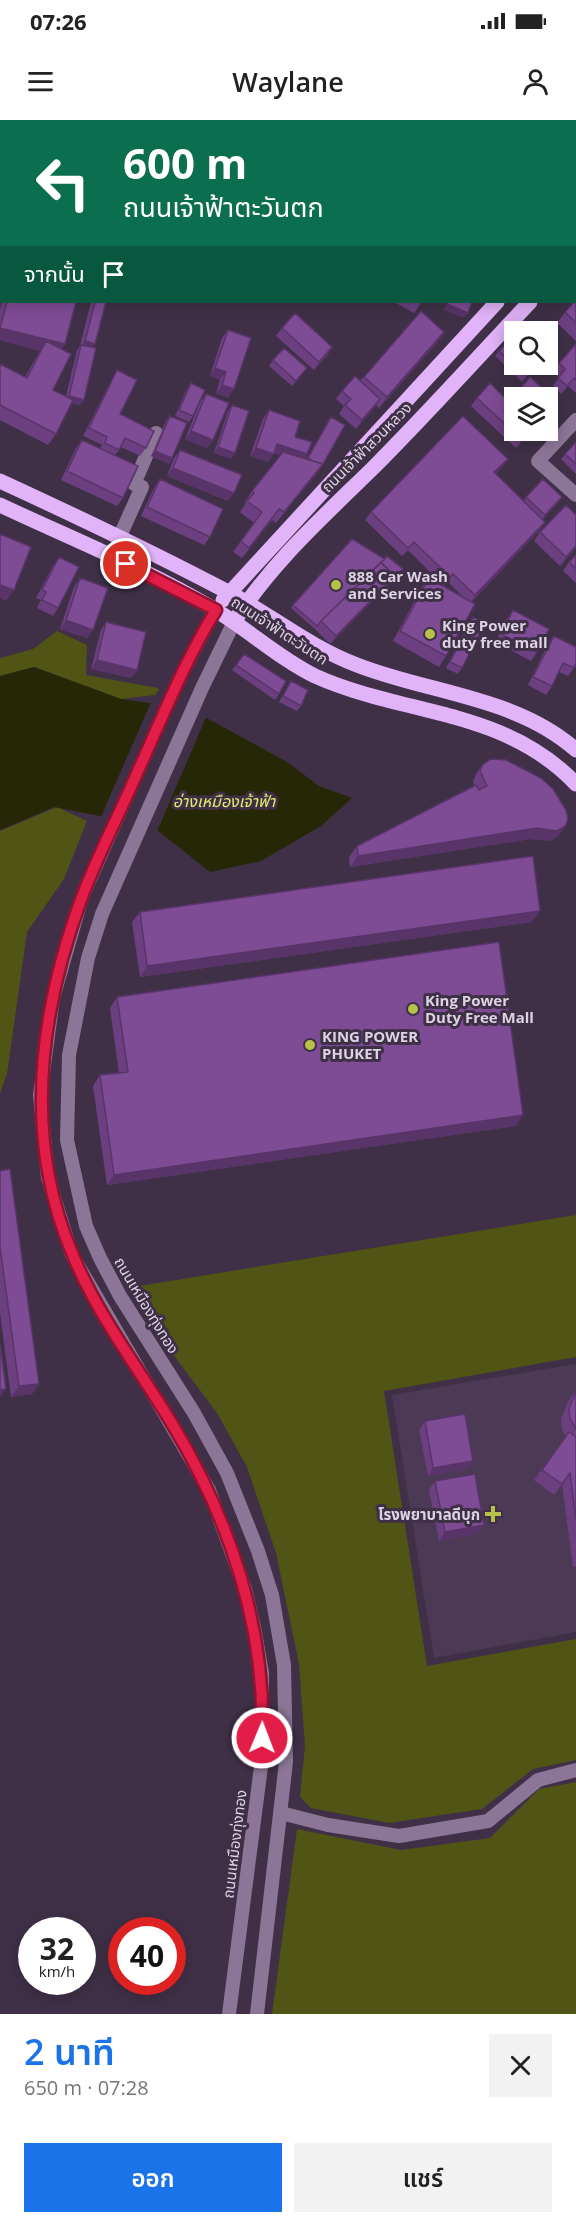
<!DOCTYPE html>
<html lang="th">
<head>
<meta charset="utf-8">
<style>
	body { margin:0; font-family:"Open Sans","Noto Sans Thai",sans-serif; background:#f2f2f2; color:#222; height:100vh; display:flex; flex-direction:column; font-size:22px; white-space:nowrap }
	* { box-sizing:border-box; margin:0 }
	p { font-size:20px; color:#767676 }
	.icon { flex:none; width:33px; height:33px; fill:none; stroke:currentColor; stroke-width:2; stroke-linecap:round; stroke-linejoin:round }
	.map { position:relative; height:1894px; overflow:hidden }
	.details { display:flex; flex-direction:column; background:#fff; flex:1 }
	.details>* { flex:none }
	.top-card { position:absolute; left:0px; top:0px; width:576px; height:183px; box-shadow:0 3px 15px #0003; background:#0b6e4f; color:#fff; overflow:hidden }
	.buttons { position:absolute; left:504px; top:201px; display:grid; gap:12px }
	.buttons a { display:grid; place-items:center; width:54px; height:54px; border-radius:0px; background:#fff; box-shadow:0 3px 15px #0003; font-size:30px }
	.speed { position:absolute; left:18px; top:1797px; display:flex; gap:12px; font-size:30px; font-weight:700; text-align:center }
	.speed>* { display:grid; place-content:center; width:78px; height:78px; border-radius:50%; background:#fff; box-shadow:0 3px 15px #0003; line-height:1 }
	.speed small { font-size:15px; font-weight:400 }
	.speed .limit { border:9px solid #d22; background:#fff; color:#111 }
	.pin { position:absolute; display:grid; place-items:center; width:51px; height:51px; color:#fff; margin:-26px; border:3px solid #fff; border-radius:50%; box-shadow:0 2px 6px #0007 }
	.me { position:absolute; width:66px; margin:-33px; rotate:1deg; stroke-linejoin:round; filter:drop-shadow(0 0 4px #0008) }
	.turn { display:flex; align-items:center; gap:21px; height:126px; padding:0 24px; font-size:27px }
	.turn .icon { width:78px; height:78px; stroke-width:2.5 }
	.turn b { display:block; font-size:42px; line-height:51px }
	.then { display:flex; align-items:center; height:57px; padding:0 24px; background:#0003; gap:12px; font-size:22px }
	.round { display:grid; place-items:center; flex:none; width:63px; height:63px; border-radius:0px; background:#f2f2f2 }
	.overview { display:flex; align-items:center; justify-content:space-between; height:102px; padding:0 24px }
	h1 { font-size:36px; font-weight:600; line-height:45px; color:#1a73e8 }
	.cta { display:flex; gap:12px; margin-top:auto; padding:12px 24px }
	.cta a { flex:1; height:69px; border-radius:0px; background:#1a73e8; color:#fff; font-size:24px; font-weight:600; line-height:69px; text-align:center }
	.cta a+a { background:#f2f2f2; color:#222 }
	.status { display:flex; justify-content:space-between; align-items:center; height:42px; padding:0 30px; background:#fff; direction:ltr }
	.status svg { height:16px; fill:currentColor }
	header { display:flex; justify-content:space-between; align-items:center; height:78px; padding:0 24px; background:#fff; font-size:27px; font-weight:600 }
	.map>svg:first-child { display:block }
	.built { fill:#4b3955 }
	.green { fill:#505414 }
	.water { fill:#252706 }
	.pier { fill:#3f3047 }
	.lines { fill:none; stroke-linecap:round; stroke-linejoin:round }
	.minor { stroke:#8c7697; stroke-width:14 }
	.major { stroke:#e1b3f8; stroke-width:15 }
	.wall { fill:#6c4080 }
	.shaded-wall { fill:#583468 }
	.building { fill:#7e4b95; stroke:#583468; stroke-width:1.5 }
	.route-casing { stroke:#92132f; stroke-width:15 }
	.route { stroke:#e11d48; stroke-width:10 }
	.poi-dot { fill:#b8c147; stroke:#3f3047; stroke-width:2 }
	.labels { text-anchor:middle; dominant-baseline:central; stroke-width:6; stroke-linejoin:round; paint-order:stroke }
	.street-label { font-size:15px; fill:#ddd4e2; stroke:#3f3047 }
	.poi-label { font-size:15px; font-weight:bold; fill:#ddd4e2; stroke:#3f3047; text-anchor:start }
	.water-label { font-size:16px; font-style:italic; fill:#e1eb67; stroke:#3f3047 }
</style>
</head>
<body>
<div class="status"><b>07:26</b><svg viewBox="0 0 49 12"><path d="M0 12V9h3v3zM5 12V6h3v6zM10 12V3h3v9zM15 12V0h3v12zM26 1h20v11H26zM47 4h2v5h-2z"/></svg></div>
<header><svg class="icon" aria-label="menu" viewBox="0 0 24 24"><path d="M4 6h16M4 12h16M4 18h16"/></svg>Waylane<svg class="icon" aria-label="person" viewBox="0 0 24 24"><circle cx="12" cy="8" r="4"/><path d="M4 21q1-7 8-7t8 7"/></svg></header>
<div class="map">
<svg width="576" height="1894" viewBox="0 0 576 1894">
	<rect width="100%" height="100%" fill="#3f3047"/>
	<path class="built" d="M576,1244V1512L434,1538L392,1275Z"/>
	<path class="green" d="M57,511L87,525L86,555L158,568L159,570L155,575L121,579L34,547L0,556V538L33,529Z
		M57,687L87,701L64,759L27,812L7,954L0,973V711Z
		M576,1095V1237L384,1271L427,1546L576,1519V1640L533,1649L482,1689L389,1703L311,1688L300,1677L305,1626L299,1544L276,1433L247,1347L217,1293L169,1229L133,1167Z
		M576,1662V1894H272L297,1709L401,1730L490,1718L539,1669Z"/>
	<path class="water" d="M34,547L121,579L190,589L287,642L319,666L352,678L321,706L261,741L210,752L152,706L54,687L0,710V556Z"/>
	<path class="pier" d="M152,580L190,586L207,595L156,714L151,709L100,699Z"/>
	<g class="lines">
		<path class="minor" d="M529,0L531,2
			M576,300L538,341L576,375
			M119,418L142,367L134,364L156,313
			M215,490L179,559L82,777L53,878L40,975L48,1058L72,1135L209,1370L245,1469L254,1507L262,1553V1639L229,1894
			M234,502L202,568L102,794L88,838L69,935L67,1020L86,1106L100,1138L120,1176L194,1293L227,1353L258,1431L272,1475L284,1545L286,1642L257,1894
			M281,1693L328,1705L399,1716L488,1701L538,1660L576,1650"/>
		<path class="major" d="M574,98L576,97
			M574,134L576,132
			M0,361C76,396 152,432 226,471C270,494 309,527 357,545C428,573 517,577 576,630
			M0,385C72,419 148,449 217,491C250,511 280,539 315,556C404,596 504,588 576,664
			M223,480L497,182
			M234,502C271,443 324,396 374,347C427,294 478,237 530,182"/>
	</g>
	<path class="wall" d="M471,0H527L528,2H472Z
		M576,1V39L574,41V3Z
		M576,180V221L557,203L565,192Z
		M2,182H76L62,229L53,270L66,276L77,230L80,226L91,182H106L92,227L80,285L71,283L56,314L48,325L0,300V244L25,257L40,231L0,220V189Z
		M394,182H422L414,193Z
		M282,208L332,227L327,236L314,250L276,216Z
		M228,210V278L216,273L220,260L210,256L222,218Z
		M444,212L437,223L379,288L376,285L356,309L339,294L344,286L336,279L342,271L360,261L364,257Z
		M576,224V273L568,266L561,274L553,266L559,257L553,252L559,243Z
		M499,231L537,244L522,262L495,236Z
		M273,240L307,248L292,266L269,246Z
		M117,250L120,294L146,328L140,336L121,327L115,335L123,378L117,386L61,360L76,328L82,320L100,328L102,325L83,316L112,259Z
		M191,263L193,296L189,302L175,296L187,269Z
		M519,270L551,276L548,281V278H516L515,276Z
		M206,274L213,320L207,328L185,319L200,282Z
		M477,278L529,314L516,328L471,286Z
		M232,285L231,339L214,333L228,291Z
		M269,290L295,317L307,334L305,338L306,339L331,297L322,346L276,403L272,400L242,438L233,432L254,403L240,392L246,383L245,382L252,371L281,335L274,333L268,342L250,336L263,299Z
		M170,296L172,338L169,344L151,336L166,301Z
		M576,322V354L561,339Z
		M180,330L228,381L167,356L174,338Z
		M508,339L502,347L495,353L524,381L526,377H562L558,383L543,399L545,402L540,410L471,482L446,536L439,547L393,521L421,469L429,458L462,476L448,462L444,466L408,430L402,436L365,400L371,392Z
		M160,359L210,417L204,425L141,396L154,368Z
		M576,395V428L560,446L534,421L540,412Z
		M576,435V463L563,451L569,442Z
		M59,437L58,488L53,496L37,488L41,480L36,478L53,446Z
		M403,449L399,454L330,524L315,509L291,488L293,485Z
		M80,458L93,510L87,518L60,509L74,467Z
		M513,490L537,532L531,541L495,522L507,499Z
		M473,497L462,548L458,554L446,548L469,503Z
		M106,502L137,550L131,558L91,549L101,510Z
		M554,516L574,548L568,556L559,552L552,566L546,575L528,565L548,524Z
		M236,545L279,574L275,580L232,550Z
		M291,561L301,586L297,591L279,582Z
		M483,644L566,705L558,716L550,721L530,719L350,747L349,737L357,726L475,666L473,662L476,654Z
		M140,792L532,802L140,857L132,802Z
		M117,877L516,1006L107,1065L93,966L100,955L119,953L110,888Z
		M0,1051L39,1264L32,1274L11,1277L0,1193Z
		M576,1270V1446L573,1447L562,1364L554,1375L534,1360L566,1316L562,1310L561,1299L569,1280Z
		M425,1301L467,1349L428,1356L419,1310Z
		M435,1361L484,1405L478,1413L439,1421L429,1370Z"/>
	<path class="shaded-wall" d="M0,129L2,130L1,140H0Z
		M447,184L468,193L464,198L443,190Z
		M0,208L65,224L58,235L46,221L40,231L0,220Z
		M444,212L437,223L379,288L387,277Z
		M85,221L95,224L89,232L80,228Z
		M332,227L327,236L314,250L319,242Z
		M215,248L226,252L220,260L210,256Z
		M222,265L234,269L228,278L216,273Z
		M69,276L84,280L80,285L65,282Z
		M380,279L375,287L356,309L362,300Z
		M530,310H531L529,314L516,328L522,320Z
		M191,311L213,320L207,328L185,319Z
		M277,324L307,334L302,343L271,332Z
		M218,327L235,333L231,339L214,333Z
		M256,328L274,334L268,342L250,336Z
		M155,331L172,338L169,344L151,336Z
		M508,339L502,347L489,361L494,352Z
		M323,344L316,355L276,403L284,392Z
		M173,348L234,373L228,381L167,356Z
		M562,377L558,383L541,401L545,395Z
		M545,402L540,410L470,484L475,475Z
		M576,426V428L560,446L566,437Z
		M403,449L399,454L330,524L336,516Z
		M0,465L14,470L6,481L0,478Z
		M66,500L93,510L87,518L60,509Z
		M97,540L137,550L131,558L91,549Z
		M566,705L558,716L550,721L530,719L350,747L358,736L537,708Z
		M540,791L532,802L140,857L147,846Z
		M523,995L516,1006L107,1065L114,1055Z
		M39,1264L32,1274L11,1277L19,1266Z
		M6,1269L0,1277V1270Z
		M473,1341L467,1349L428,1356L433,1348Z
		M484,1405L478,1413L439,1421L445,1412Z"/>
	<path class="building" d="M32,0H44V2H32Z
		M54,0H122L121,2H54Z
		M142,0H159V2H141Z
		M296,0H333V2H297Z
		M486,0H527L528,2H488Z
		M576,1V25L574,24V3Z
		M0,70H2V83H0Z
		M0,94H2V130L0,129Z
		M576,180V203L565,192Z
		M7,182H76L65,224L0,208Z
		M95,182H106L95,224L85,221Z
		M448,182H472L468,193L447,184Z
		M421,191L444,212L387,277L364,257Z
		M295,193L332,227L319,242L282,208Z
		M228,210L251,218L234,269L222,265L226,252L215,248Z
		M512,217L514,220V244H537L526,256L499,231Z
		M46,221L71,234L53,270L73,280L56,314L0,285V244L27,258Z
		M576,224V260L574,258L567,266L558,258L565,249L559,243Z
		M81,225L96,228L84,280L69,276Z
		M284,228L307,248L296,261L273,240Z
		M117,250L137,260L120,294L154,311L146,328L125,318L119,330L105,323L107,317L89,308Z
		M355,256L380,279L362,300L345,285L351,279L342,271Z
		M530,257L551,276L548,280V278H526L519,270Z
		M191,263L205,270L193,296L179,290Z
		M490,263L514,287V310H530L522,320L477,278Z
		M206,274L229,283L213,320L191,311Z
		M232,285L249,291L235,333L218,327Z
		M269,290L300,301L295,317L312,322L307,334L277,324L274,334L256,328Z
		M170,296L187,303L172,338L155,331Z
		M463,296L508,339L494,352L545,402L475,475L453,454L450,457L414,422L408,428L371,392Z
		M331,297L345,305L322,346L323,344L313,341L308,338Z
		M82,320L138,346L123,378L67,351Z
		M576,322V344L565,334Z
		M180,330L242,355L234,373L173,348Z
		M283,332L323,344L284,392L279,389L249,428L241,421L262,392L247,381L254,373L252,371Z
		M160,359L223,389L210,417L147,387Z
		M543,359L562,377L545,395L526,377Z
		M566,385L576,395V426L566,437L540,412Z
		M0,414L31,427L14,470L0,465Z
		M352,419L385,439L321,501L317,506L293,485Z
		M576,435V449L569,442Z
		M387,436L403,449L393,458L395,456L381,443Z
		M59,437L79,447L58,488L42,480L46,472L42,470Z
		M381,442L395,456L336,516L321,501Z
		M80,458L108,468L93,510L66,500Z
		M429,458L475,484L446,536L400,511Z
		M513,490L549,509L537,532L501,514Z
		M473,497L485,503L462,548L450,542Z
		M106,502L146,512L137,550L97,540Z
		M554,516L576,527V543L574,548L563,543L552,566L533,557Z
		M244,534L286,561L279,574L236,545Z
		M291,561L308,570L301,586L283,576Z
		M491,639L506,640L541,658L553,669L566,690L568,698L566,705L557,711L537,708L358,736L357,726L476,665L479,670L487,666L480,651L483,644Z
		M533,736L540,791L147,846L140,792Z
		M499,822L523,995L114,1055L100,955L128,952L117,877Z
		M10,1049L39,1264L19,1266L0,1127V1051Z
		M0,1224L6,1269L0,1270Z
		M576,1271V1309L570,1299L569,1289Z
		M465,1294L473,1341L433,1348L425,1301Z
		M569,1312L576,1317V1400L570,1353L562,1364L542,1350Z
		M475,1354L484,1405L445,1412L435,1361Z"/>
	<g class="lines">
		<g class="route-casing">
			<path id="route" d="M126,444L216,490C183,544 160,603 134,660C117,699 97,737 82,777C39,893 23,1017 72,1133C97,1195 140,1250 174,1307C230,1401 266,1508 262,1618"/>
		</g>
		<use href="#route" class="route"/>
	</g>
	<g class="poi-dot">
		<circle cx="336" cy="465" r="6"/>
		<circle cx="430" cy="514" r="6"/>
		<circle cx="413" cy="889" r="6"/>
		<circle cx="310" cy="925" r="6"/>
		<path d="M490 1385h6v6h6v6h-6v6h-6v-6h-6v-6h6z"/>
	</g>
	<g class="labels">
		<g class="street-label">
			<text transform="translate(366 327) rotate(-45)">ถนนเจ้าฟ้าสวนหลวง</text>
			<text transform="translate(280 510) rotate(33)">ถนนเจ้าฟ้าตะวันตก</text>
			<text transform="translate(147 1185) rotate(59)">ถนนเหมืองทุ่งทอง</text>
			<text transform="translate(234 1724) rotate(-83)">ถนนเหมืองทุ่งทอง</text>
		</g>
		<g class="poi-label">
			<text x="348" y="456">888 Car Wash<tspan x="348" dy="17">and Services</tspan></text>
			<text x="442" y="505">King Power<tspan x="442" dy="17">duty free mall</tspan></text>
			<text x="425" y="880">King Power<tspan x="425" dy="17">Duty Free Mall</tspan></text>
			<text x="322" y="916">KING POWER<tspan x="322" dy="17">PHUKET</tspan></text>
			<text x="480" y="1394" text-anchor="end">โรงพยาบาลดีบุก</text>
		</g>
		<g class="water-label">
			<text x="224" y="681">อ่างเหมืองเจ้าฟ้า</text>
		</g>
	</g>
</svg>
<div class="buttons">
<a><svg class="icon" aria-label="search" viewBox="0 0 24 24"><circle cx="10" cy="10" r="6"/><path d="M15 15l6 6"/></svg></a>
<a><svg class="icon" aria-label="layers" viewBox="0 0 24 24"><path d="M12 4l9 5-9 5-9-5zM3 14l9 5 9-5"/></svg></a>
</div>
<div class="speed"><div>32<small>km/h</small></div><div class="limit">40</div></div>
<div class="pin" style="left:126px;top:444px;background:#d93025"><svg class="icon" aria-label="arrive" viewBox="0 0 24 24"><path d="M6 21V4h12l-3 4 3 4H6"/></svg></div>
<svg class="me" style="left:262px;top:1618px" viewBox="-20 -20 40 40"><circle r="17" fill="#e11d48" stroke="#fff" stroke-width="3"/><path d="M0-11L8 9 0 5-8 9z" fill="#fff"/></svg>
<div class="top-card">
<div class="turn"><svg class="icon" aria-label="left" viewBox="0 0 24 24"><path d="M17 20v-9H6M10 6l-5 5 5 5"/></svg><div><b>600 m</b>ถนนเจ้าฟ้าตะวันตก</div></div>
<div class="then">จากนั้น<svg class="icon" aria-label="arrive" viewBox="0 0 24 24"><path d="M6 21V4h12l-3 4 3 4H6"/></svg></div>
</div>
</div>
<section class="details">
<div class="overview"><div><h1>2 นาที</h1><p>650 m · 07:28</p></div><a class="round"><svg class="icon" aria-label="close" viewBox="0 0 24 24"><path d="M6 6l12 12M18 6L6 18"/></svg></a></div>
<div class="cta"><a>ออก</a><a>แชร์</a></div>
</section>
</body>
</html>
